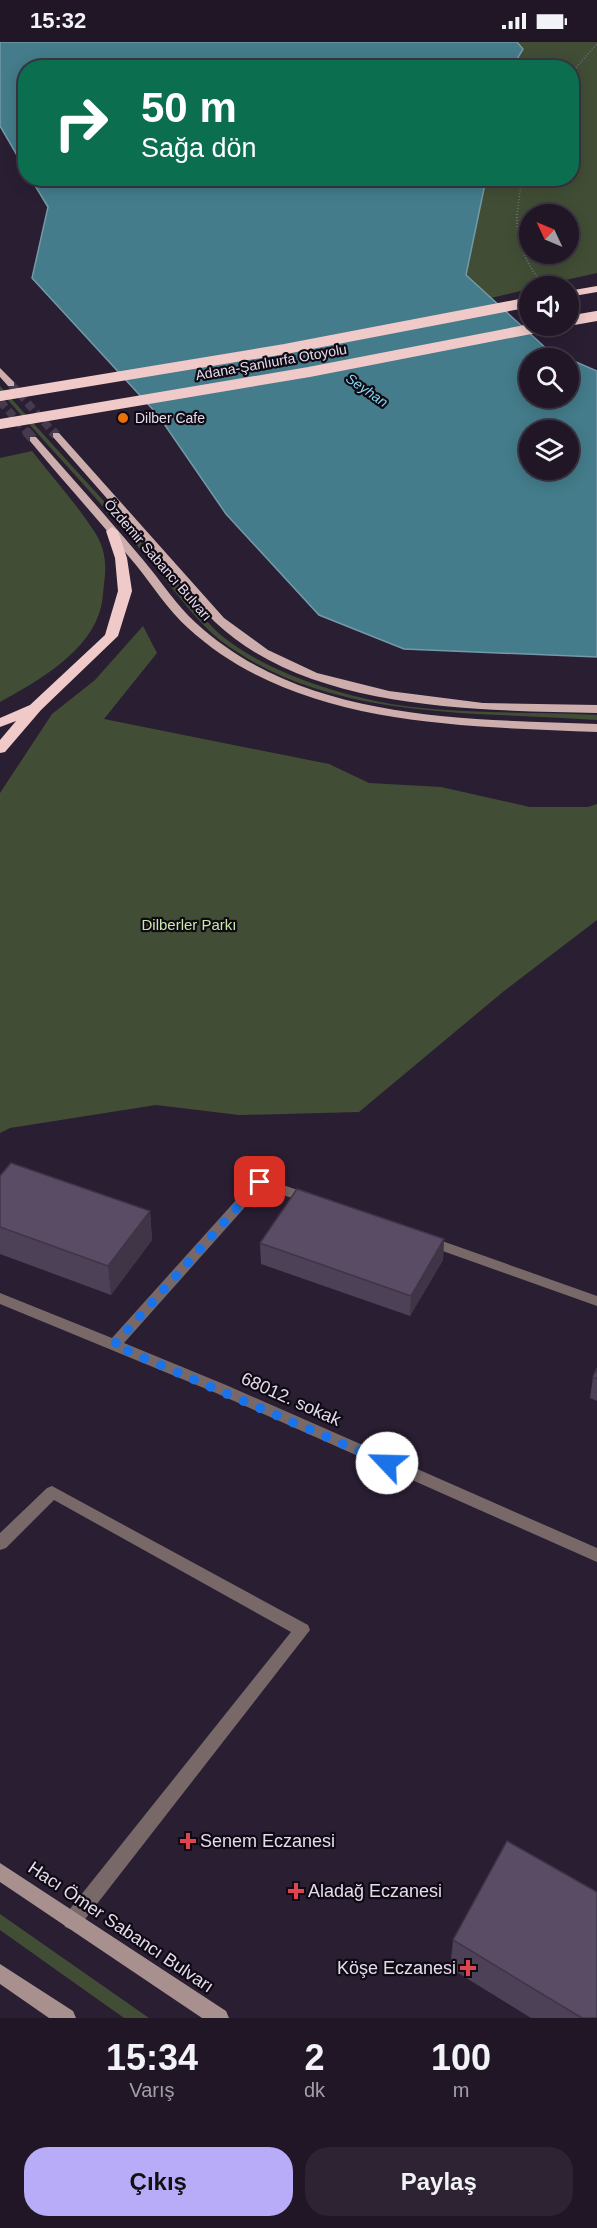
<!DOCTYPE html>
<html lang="tr">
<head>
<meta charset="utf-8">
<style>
	body { margin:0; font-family:Helvetica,sans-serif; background:#2d2332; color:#f1f3f6; height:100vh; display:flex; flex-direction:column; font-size:22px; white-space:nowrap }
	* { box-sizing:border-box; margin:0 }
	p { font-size:20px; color:#a29fa7 }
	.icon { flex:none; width:33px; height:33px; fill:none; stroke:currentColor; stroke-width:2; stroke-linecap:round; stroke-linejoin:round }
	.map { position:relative; height:1976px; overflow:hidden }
	.drawer { display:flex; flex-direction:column; background:#201626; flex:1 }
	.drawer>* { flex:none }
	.guide { position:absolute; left:18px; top:18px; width:561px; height:126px; border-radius:24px; box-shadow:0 3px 15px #0003,0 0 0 2px #3d3543; background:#0b6e4f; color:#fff; overflow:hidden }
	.needle { width:39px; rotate:314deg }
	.fabs { position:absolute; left:519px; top:162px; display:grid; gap:12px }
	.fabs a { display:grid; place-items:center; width:60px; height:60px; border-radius:50%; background:#201626; box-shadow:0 3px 15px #0003,0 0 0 2px #3d3543; font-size:30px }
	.pin { position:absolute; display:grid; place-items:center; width:51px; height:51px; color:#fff; margin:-26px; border-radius:12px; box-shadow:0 3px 9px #0006 }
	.me { position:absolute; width:66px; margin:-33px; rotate:294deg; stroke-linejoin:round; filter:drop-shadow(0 0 4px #0008) }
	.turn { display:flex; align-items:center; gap:21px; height:126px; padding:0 24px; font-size:27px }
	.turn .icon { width:78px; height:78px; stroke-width:2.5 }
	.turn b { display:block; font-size:42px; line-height:51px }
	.eta { display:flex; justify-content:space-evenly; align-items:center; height:102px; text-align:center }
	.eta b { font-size:36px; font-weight:700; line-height:42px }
	.action { display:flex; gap:12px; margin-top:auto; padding:12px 24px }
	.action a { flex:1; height:69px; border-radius:24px; background:#b8abf7; color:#111; font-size:24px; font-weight:700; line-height:69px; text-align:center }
	.action a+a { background:#2d2332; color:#f1f3f6 }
	.status { display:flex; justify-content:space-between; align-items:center; height:42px; padding:0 30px; background:#201626; direction:ltr }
	.status svg { height:16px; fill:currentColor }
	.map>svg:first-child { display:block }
	.green { fill:#414e35; fill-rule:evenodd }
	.water { fill:#447c8b; stroke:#7499a8; stroke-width:1.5; fill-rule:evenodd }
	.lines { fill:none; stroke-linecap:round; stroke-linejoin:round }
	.primary-tunnel-far1 { stroke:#463a4f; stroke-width:8; stroke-dasharray:8 4.5; stroke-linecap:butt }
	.primary-tunnel { stroke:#463a4f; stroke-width:10; stroke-dasharray:10 5; stroke-linecap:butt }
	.path-far1 { stroke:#776c7f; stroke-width:1.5; stroke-dasharray:1 2; stroke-linecap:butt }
	.path { stroke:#776c7f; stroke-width:2; stroke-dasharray:1 2; stroke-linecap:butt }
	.minor { fill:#786968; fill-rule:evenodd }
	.secondary { fill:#a8908f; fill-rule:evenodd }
	.primary { fill:#cdaead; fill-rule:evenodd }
	.motorway { fill:#f0cac8; fill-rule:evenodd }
	.motorway-bridge { stroke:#f0cac8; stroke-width:10 }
	.wall { fill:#4d4157 }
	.shaded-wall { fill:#3f3547 }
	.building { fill:#5a4c65; stroke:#3f3547; stroke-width:1.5 }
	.route { stroke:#1a73e8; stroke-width:10; stroke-dasharray:0 18 }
	.food-dot { fill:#e8710a; stroke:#100a14; stroke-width:2 }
	.health-dot { fill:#e0444e; stroke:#100a14; stroke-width:2 }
	.labels { text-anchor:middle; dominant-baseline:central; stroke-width:4.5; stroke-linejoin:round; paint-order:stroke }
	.far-street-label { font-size:14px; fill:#e4dceb; stroke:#100a14 }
	.far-water-label { font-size:14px; font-style:italic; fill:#81dcf4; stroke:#100a14 }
	.far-poi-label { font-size:14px; fill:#e4dceb; stroke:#100a14; text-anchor:start }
	.park-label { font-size:15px; fill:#c7e9a8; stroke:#100a14 }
	.near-street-label { font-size:18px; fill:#e4dceb; stroke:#100a14 }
	.near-poi-label { font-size:18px; fill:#e4dceb; stroke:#100a14; text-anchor:start }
</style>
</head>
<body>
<div class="status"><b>15:32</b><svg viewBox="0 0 49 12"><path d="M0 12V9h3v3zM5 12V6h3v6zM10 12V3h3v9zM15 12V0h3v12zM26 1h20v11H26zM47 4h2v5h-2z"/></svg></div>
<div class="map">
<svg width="597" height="1976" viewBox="0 0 597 1976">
	<rect width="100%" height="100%" fill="#2a1e33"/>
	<path class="green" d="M517,0H597V231L539,244H530L529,247L491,256L466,233L486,137L572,136V26L512,25L523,7ZM530,172H568V212H530Z
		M0,344C56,407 113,469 170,532C189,553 203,580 226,597C262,625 310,642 354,654C433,675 516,668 597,673V678C471,669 327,679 220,598C193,577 166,536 142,509C96,455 47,403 0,349Z
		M32,409C52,435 76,461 94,489C105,505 107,523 104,542C103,549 103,557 101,565C90,610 38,639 0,660V416Z
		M143,584L157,611L104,677L329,722L369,741L441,745L530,765H588L597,762V878L504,949L359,1070L239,1073L156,1063L10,1086L0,1091V751L52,672L95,638Z
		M0,1872L149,1976H124L0,1888Z"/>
	<path class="water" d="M0,0H517L523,7L512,26H26L25,127L0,84Z
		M31,137H486L466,233L548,308L568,316H530V356H568L569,317L597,329V615L404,607L319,573L226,472L158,373L32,236L48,165ZM530,388H568V428H530Z"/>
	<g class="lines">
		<path class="primary-tunnel-far1" d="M11,342L53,390
			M0,359L27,390"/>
		<path class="primary-tunnel" d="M26,389L33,397
			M52,389L56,393"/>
		<path class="path-far1" d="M572,30L597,2
			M517,173L520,149L525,136"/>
		<path class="path" d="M517,172C516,198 525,220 541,240"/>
		<path class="minor" d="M260,1135L315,1154L317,1157L315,1160L310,1162L262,1146L124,1301L226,1343L597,1506V1520L216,1351L0,1262V1251L112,1296L255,1137Z
			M428,1194L597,1254V1264L423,1202L421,1199L423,1196Z
			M52,1444L308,1583L310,1588L79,1885L72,1888L65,1885L63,1879L65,1873L291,1590L54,1458L6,1506L0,1508V1491L47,1446Z"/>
		<path class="secondary" d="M0,1821L226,1969L229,1976H202L0,1840Z
			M0,1922L73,1969L76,1976H49L0,1942Z"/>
		<path class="primary" d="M0,326L14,340V344H8L0,335Z
			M53,391H59L224,576L268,608L317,631L389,649L483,661L597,663V671C476,668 309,669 215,580C196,561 179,538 161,518C125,477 89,436 53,395Z
			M30,395H36C72,436 109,477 144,519C161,539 176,563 196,581C303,679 461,677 597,682V690C460,684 296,685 188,586C168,568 153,544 136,523C101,481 65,441 30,399Z"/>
		<path class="motorway" d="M597,244V250L568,255V249Z
			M112,485L118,489L127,516L132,549L118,594L41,668L5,710L0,711V698L16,679L0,685V676L30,663L105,593L118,549L115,516L106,489Z"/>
		<path class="motorway-bridge" d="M568,279L597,274
			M0,354L285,307L530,260
			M0,382L309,330L546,284"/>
	</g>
	<path class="wall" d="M0,1134L150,1169L152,1198L111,1253L0,1212Z
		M444,1197L443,1218L410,1274L261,1222L260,1201Z
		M597,1326V1359L590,1356L593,1335Z
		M453,1898L597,1976H531L450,1926Z"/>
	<path class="shaded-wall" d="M150,1169L152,1198L111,1253L108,1224Z
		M444,1197L443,1218L410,1274L411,1254Z"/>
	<path class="building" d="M11,1121L150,1169L108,1224L0,1185V1134Z
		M297,1147L444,1197L411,1254L260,1201Z
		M597,1326V1337L593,1335Z
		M507,1799L597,1850V1976H582L453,1898Z"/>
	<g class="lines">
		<path class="route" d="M260,1140L114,1303L387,1421"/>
	</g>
	<circle class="food-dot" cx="123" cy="376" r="6"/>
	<g class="health-dot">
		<path d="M185 1790h6v6h6v6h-6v6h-6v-6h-6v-6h6z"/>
		<path d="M293 1840h6v6h6v6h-6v6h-6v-6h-6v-6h6z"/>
		<path d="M465 1917h6v6h6v6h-6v6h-6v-6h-6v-6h6z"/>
	</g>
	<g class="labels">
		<g class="far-street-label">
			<text transform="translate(271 320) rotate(-10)">Adana-Şanlıurfa Otoyolu</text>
			<text transform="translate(158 518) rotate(49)">Özdemir Sabancı Bulvarı</text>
		</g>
		<g class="far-water-label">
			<text transform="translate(367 348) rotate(35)">Seyhan</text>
		</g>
		<g class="far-poi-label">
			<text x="135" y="376">Dilber Cafe</text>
		</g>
		<g class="park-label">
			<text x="189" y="882">Dilberler Parkı</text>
		</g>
		<g class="near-street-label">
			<text transform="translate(291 1357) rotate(24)">68012. sokak</text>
			<text transform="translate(121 1885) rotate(34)">Hacı Ömer Sabancı Bulvarı</text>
		</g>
		<g class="near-poi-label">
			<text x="200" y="1799">Senem Eczanesi</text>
			<text x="308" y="1849">Aladağ Eczanesi</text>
			<text x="456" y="1926" text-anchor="end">Köşe Eczanesi</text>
		</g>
	</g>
</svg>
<div class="fabs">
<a><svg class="needle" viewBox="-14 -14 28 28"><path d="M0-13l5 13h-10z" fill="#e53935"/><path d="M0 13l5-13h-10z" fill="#a29fa7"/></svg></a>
<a><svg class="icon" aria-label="sound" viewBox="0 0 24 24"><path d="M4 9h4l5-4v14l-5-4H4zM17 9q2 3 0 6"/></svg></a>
<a><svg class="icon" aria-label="search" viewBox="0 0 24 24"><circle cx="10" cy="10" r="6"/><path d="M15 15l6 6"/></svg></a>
<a><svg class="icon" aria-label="layers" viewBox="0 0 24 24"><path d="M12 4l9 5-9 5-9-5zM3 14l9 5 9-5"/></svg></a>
</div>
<div class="pin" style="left:260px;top:1140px;background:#d93025"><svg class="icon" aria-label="arrive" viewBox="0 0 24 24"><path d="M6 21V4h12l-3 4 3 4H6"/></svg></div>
<svg class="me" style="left:387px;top:1421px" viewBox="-20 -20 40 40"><circle r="19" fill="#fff"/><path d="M0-13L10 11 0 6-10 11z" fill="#1a73e8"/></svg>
<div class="guide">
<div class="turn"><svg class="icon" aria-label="right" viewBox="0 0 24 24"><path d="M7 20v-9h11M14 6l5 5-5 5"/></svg><div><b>50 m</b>Sağa dön</div></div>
</div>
</div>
<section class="drawer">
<div class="eta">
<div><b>15:34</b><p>Varış</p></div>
<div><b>2</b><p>dk</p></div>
<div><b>100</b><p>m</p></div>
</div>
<div class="action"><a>Çıkış</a><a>Paylaş</a></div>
</section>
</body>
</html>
